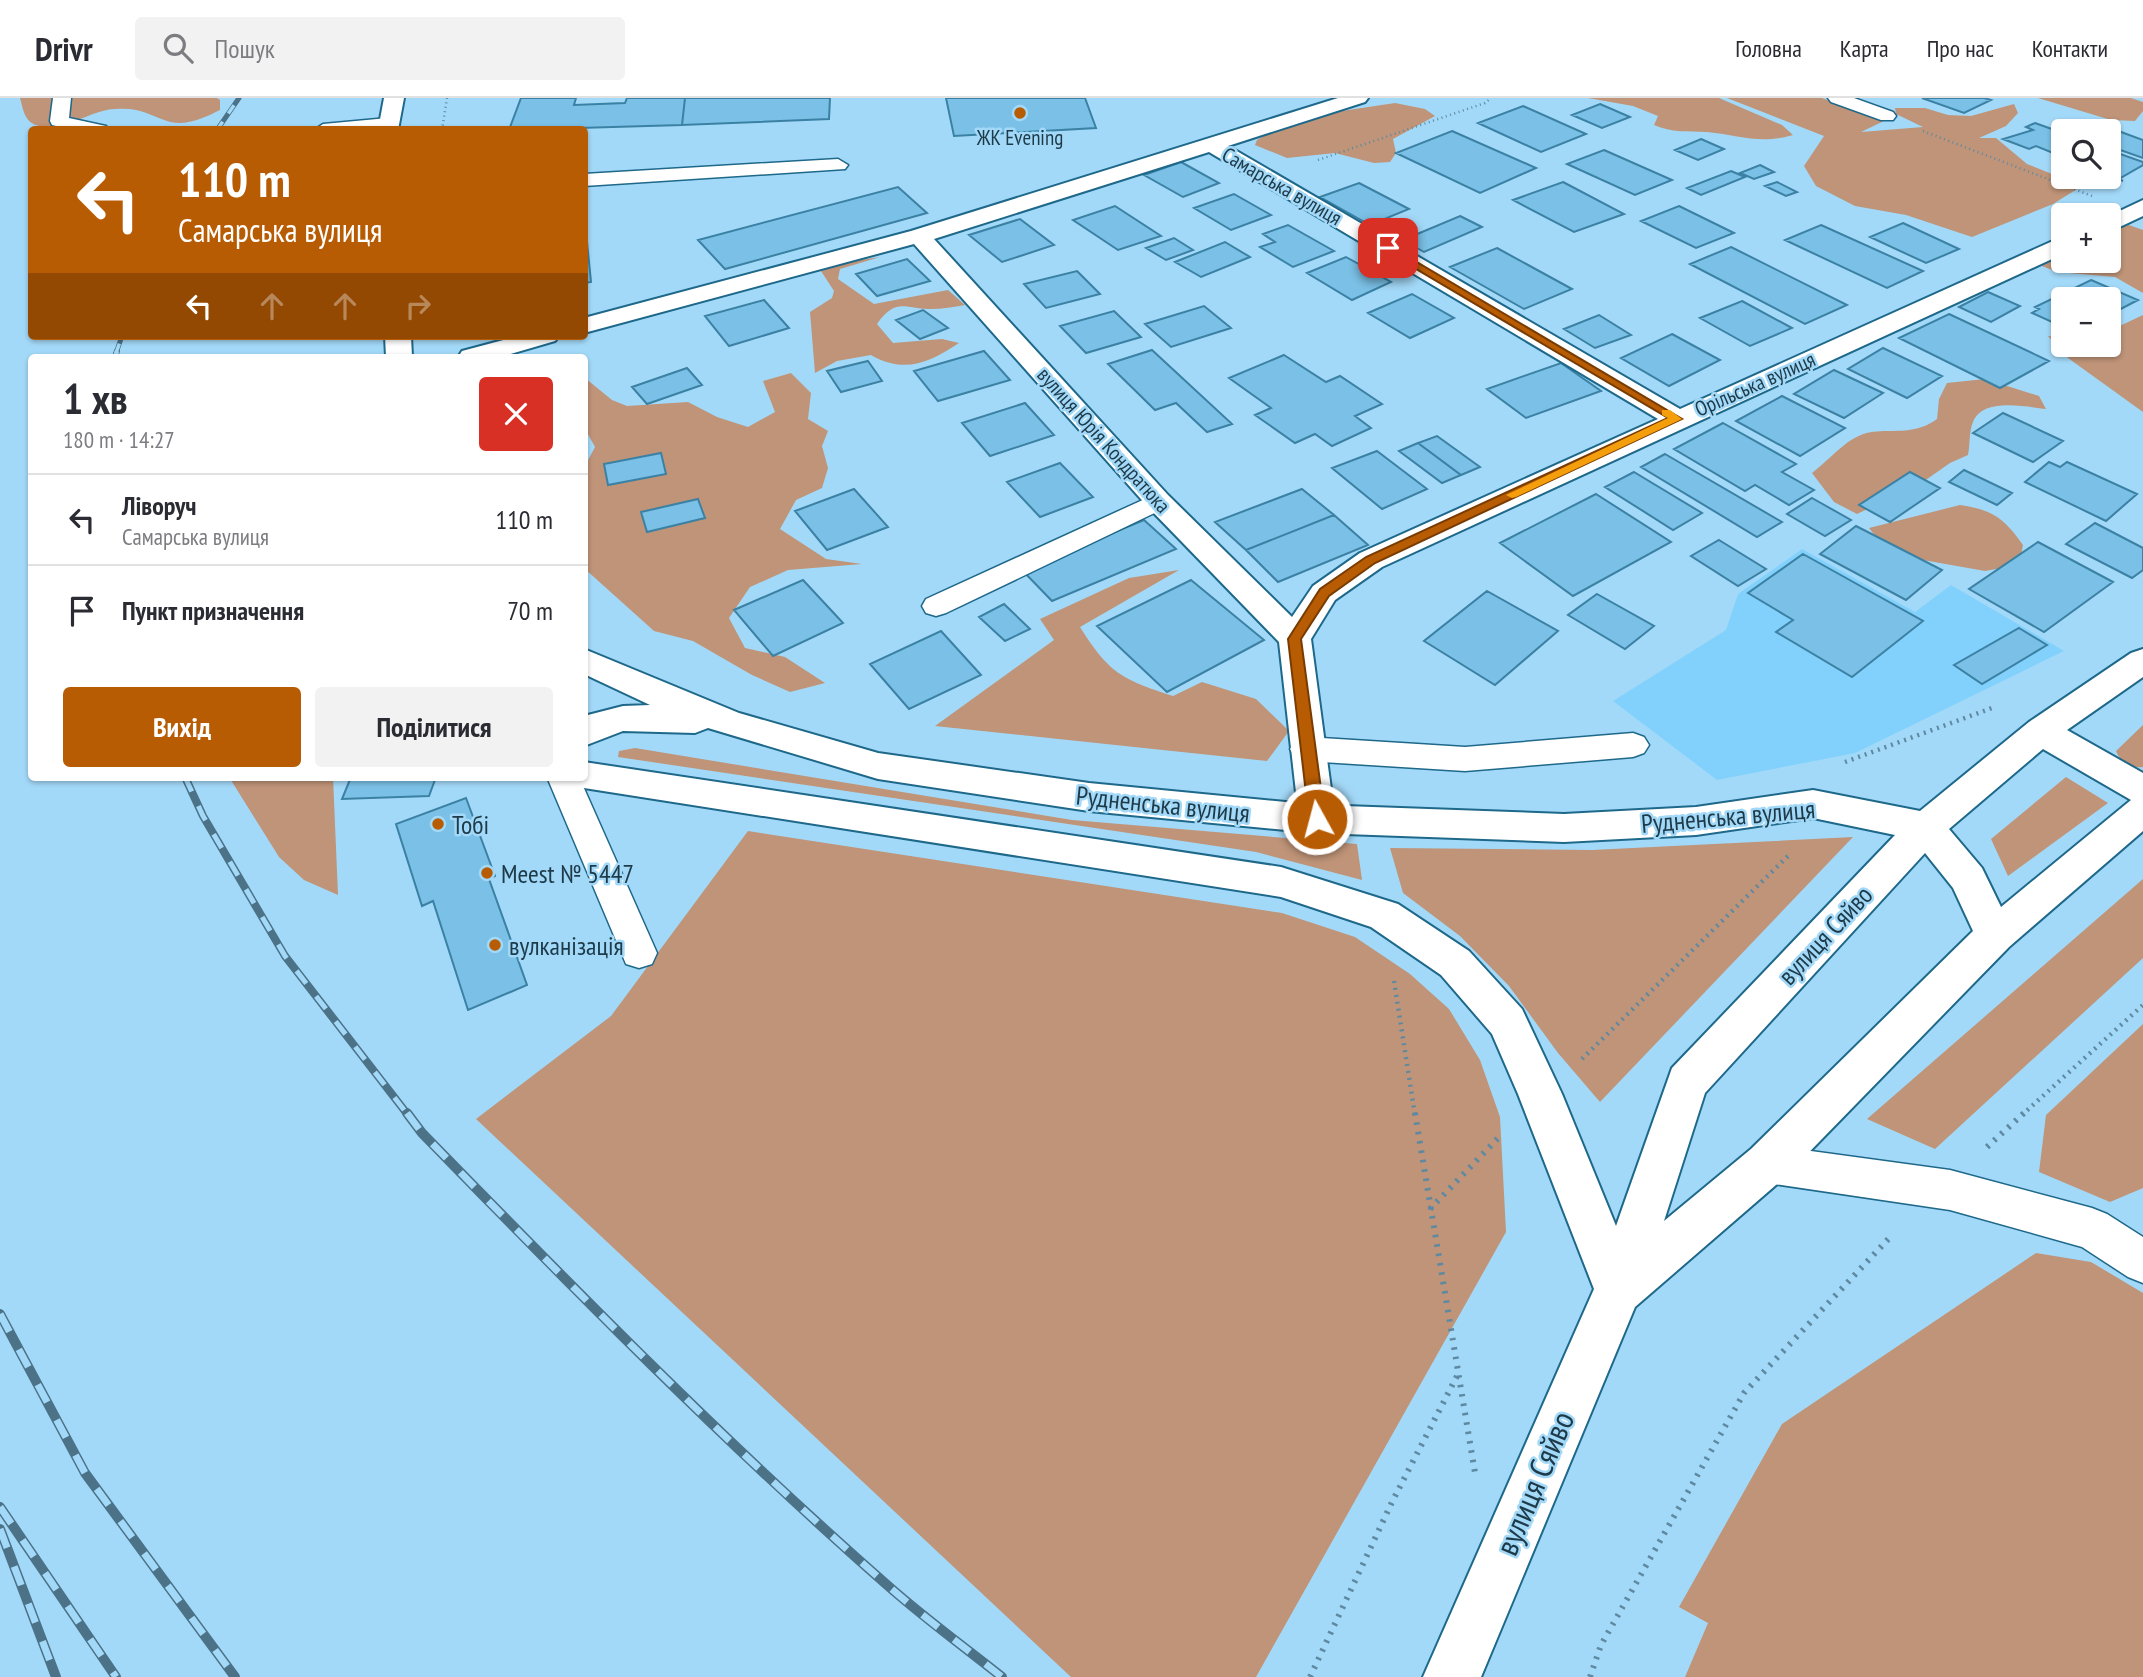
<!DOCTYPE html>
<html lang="uk">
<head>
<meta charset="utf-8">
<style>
	body { margin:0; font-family:"PT Sans Narrow",sans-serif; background:#f2f2f3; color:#2b2b33; height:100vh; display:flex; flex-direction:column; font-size:26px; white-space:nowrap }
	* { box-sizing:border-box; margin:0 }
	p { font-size:23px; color:#7c7c81 }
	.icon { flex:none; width:38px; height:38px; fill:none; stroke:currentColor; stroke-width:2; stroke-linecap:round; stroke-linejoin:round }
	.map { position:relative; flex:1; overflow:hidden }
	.panel { position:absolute; left:28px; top:256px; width:560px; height:427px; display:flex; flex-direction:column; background:#fff; border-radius:7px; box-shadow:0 2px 5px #0004 }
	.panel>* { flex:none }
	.top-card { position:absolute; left:28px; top:28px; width:560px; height:214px; border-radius:7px; box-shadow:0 2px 5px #0004; background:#b85c03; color:#fff; overflow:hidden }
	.fabs { position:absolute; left:2051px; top:21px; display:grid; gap:14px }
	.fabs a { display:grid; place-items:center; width:70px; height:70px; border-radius:7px; background:#fff; box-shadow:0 2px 5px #0004; font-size:35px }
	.pin { position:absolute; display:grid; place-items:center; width:60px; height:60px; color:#fff; margin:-30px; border-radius:14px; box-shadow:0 4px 10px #0006 }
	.me { position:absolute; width:77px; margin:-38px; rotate:353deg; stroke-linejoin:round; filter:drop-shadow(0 0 5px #0008) }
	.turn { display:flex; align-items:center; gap:24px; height:147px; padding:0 35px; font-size:32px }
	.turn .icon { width:91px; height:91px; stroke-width:2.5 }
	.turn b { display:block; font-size:49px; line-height:60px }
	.lanes { display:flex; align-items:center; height:66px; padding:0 35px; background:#0003; justify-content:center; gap:35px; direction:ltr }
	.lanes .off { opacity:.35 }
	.round { display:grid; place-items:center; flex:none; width:74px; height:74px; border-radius:7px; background:#f2f2f3 }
	.overview { display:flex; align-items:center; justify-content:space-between; height:119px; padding:0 35px }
	h1 { font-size:42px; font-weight:600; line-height:52px }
	.action { display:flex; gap:14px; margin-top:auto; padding:14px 35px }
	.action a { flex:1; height:80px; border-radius:7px; background:#b85c03; color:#fff; font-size:28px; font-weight:600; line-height:80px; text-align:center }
	.action a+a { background:#f2f2f3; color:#2b2b33 }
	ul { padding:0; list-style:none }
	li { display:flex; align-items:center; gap:21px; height:91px; padding:0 35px; border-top:2px solid #e1e1e2 }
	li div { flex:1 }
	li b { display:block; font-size:26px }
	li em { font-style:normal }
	header { display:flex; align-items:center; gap:42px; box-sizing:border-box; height:98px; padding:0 35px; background:#fff; border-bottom:2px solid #e1e1e2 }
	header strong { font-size:33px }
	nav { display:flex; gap:38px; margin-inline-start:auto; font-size:24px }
	.search { width:490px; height:63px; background:#f2f2f3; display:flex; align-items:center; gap:18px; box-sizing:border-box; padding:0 24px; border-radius:7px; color:#7c7c81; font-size:26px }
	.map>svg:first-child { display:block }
	.built { fill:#82d1fc }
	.green { fill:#bf9478 }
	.building { fill:#7bc0e6; stroke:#3b81a4; stroke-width:2 }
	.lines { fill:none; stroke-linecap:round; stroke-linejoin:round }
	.lane-casing { stroke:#1e688a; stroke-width:3 }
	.street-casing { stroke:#1e688a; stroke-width:4 }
	.secondary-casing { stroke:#1e688a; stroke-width:4 }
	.path-far2 { stroke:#5f89a0; stroke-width:2.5; stroke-dasharray:1 3.5; stroke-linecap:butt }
	.path-far1 { stroke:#5f89a0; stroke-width:4.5; stroke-dasharray:2 5; stroke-linecap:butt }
	.path { stroke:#5f89a0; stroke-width:6; stroke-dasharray:2.5 7; stroke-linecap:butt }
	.lane { fill:#fff; fill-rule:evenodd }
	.street { fill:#fff; fill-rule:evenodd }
	.secondary { fill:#fff; fill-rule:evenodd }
	.rail-far3-casing { stroke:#4c7287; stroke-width:5 }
	.rail-far2-casing { stroke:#4c7287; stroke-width:6 }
	.rail-far1-casing { stroke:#4c7287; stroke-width:8 }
	.rail-casing { stroke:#4c7287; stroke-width:10 }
	.rail-far3 { stroke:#a3d9f8; stroke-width:3.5; stroke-dasharray:10; stroke-linecap:butt }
	.rail-far2 { stroke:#a3d9f8; stroke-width:4.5; stroke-dasharray:12; stroke-linecap:butt }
	.rail-far1 { stroke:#a3d9f8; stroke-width:5; stroke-dasharray:16; stroke-linecap:butt }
	.rail { stroke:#a3d9f8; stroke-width:7; stroke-dasharray:20; stroke-linecap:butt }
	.route { fill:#b85c03; stroke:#783c02; stroke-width:2 }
	.slow { fill:#f59e0b }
	.poi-dot { fill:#b85c03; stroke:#a3d9f8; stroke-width:2.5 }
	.labels { text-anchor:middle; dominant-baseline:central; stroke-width:5; stroke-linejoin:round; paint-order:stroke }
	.far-poi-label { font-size:21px; fill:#1d3a49; stroke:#a3d9f8 }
	.far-street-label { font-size:21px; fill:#1d3a49; stroke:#a3d9f8 }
	.street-label { font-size:26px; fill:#1d3a49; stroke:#a3d9f8 }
	.poi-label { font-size:26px; fill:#1d3a49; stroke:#a3d9f8; text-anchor:start }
	.near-street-label { font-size:32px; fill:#1d3a49; stroke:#a3d9f8 }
</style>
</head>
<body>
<header>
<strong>Drivr</strong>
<div class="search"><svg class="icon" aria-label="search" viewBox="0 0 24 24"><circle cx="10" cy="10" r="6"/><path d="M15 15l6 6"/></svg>Пошук</div>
<nav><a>Головна</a><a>Карта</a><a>Про нас</a><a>Контакти</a></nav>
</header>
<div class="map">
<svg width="2143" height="1579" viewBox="0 0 2143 1579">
	<rect width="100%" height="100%" fill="#a3d9f8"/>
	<path class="built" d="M1802,451L1915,514L1951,487L2064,553L1855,655L1717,682L1613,603L1726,532L1738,496Z"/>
	<path class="green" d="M20,0H217L220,2V12C204,20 185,29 167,23C147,16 139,9 115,11C89,12 63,36 36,27C24,23 23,10 20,0Z
		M1588,0H1719L1782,27L1793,37C1759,47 1740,37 1707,34C1688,33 1672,35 1654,27L1658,18L1633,8Z
		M1727,0H1822L1884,23L1861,34L1923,29L1896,16L1895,10H1925L1948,17L1971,18L2014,6L2018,15L2006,28L1979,40H1996L2027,66L2082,88L2053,106L1972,139L1906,117L1855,108L1816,88L1804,68L1824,38Z
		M2038,0H2131L2143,4V13L2135,23L2111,22Z
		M1395,5L1425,11L1435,18L1393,41L1396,55L1390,64L1374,65L1335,55L1287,60L1255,47L1257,42L1287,25L1315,17Z
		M2126,126L2143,132V195L2115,179L2057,174L2032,164L2063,151V163H2109V133Z
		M880,159L840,171L838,181L874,206L948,192L965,207C954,209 942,211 931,211C906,212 897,198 877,226L893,245L942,241L959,245C929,265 904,276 871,257L837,263L815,275L810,214L832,200L834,193L821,173L848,164Z
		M2143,217V314L2068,260L2048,238L2063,239V247H2109V233Z
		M791,275L811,295L808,321L828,333L822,348L828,370L822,390L796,402L780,431L826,461L862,466L788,472L750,489L729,520L745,550L785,559L825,585L790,594L752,577L693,543L654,533L585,471V368L595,349L585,331V280L612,302L627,308L688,304L717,319L748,329L775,314L763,283Z
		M1985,281L2039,298L2046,311C2026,309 1983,299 1973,324C1969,333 1970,347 1968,357L1950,365L1920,386L1857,416L1834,404L1812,375C1831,361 1848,337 1872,334C1896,331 1915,337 1937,321L1939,301L1947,285Z
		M1960,407C1993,412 2004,420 2023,447L2019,467L1985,473L1906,459L1877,440L1869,430Z
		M1179,472L1080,529C1109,575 1121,581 1173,598L1202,584L1256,601L1289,633L1267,663L935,628L1054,542L1040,521L1129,480Z
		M2143,627V669C2132,671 2120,664 2116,653Z
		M635,650L1072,722L1357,746L1362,782L1256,754L618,659L619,653Z
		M229,679H333L338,797L304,782L279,759Z
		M2066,679L2108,705L2008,778L1991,741Z
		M748,733L1282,815L1355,839L1410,876L1449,911L1480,962L1500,1019L1506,1134L1256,1579H1071L476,1021L611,918Z
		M1853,739L1600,1004L1558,955L1509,888L1460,838L1403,795L1390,750L1592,752Z
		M2143,781V860L1935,1051L1867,1021Z
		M2143,926V1090L2110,1104L2039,1074L2046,1017Z
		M2036,1155L2091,1164L2143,1195V1579H1685L1708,1525L1679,1509L1782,1326Z"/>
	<path class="building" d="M521,0H576L574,7L625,5L627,0H685L682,27L509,32Z
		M685,0H830L829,21L682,27Z
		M946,0H1085L1096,30L954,38Z
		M1922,0H1984L1991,2L1964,15Z
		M1600,6L1630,19L1602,30L1572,17Z
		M1523,8L1586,36L1541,54L1478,25Z
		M2035,25L2063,35V59L2036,48L2029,51L2003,41L2033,32L2026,29Z
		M1452,33L1536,70L1480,95L1396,55Z
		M2121,34L2143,42V60L2109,48V40Z
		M1701,41L1724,51L1698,62L1675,52Z
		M1604,52L1672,82L1635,97L1567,66Z
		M2109,52L2143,64V67L2119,81L2123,83L2109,77Z
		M1181,64L1219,85L1183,99L1144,77Z
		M1760,67L1774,74L1754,81L1740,75Z
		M1731,73L1745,79L1701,97L1687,90Z
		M1563,84L1624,116L1574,134L1513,102Z
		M1777,84L1797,94L1786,98L1765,88Z
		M1359,85L1409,111L1370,127L1320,99Z
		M898,89L927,115L725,171L698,142Z
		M1234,96L1271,117L1231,132L1194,110Z
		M1115,108L1161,138L1118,152L1073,122Z
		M1679,108L1734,135L1696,150L1641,123Z
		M1460,118L1482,129L1424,154L1403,142Z
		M1020,121L1054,147L1002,164L969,137Z
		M1903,125L1959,151L1926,165L1870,139Z
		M1288,127L1334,153L1293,169L1260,149L1275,144L1263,136Z
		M1821,127L1923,173L1887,190L1785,142Z
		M1174,140L1193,152L1166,162L1146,150Z
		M584,144H587L591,184L584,185Z
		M1225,144L1250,159L1201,179L1175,164Z
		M1731,149L1847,207L1805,226L1690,166Z
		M1497,150L1572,191L1524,211L1450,169Z
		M1346,159L1391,184L1352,202L1307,175Z
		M907,161L930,183L877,198L856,176Z
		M1077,173L1100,196L1046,210L1024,186Z
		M2091,182L2138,202L2109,217V201H2063V229L2032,215L2039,211L2035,209Z
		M1988,194L2020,208L1991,224L1959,209Z
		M1412,196L1454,220L1410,240L1368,215Z
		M764,202L789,230L729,248L705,218Z
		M1742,203L1792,230L1750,248L1700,220Z
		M1204,208L1231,230L1171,249L1145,226Z
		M923,212L948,230L920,241L896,222Z
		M1114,213L1141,239L1086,255L1060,228Z
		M1949,216L2049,263L2000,290L1899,240Z
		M1599,217L1631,237L1595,250L1564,231Z
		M1672,236L1720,262L1669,288L1621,260Z
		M1883,250L1942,278L1907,300L1848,271Z
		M1152,252L1232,326L1207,334L1176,305L1155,312L1108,266Z
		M984,253L1010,282L938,303L914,273Z
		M1284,257L1326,284L1340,278L1382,306L1355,318L1371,330L1332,348L1315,336L1295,345L1255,317L1271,310L1229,280Z
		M868,263L882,283L841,294L827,273Z
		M1561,265L1601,293L1526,320L1487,291Z
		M687,270L702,287L647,306L632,289Z
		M1834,272L1883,295L1844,320L1794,296Z
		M1782,298L1845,330L1800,358L1736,323Z
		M1025,305L1054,337L990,358L962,325Z
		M2003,315L2063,343L2033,364L1973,335Z
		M1723,325L1796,366L1782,374L1814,392L1789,407L1755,387L1745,393L1674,351Z
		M1437,338L1480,369L1461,377L1418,345Z
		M1418,345L1461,377L1442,385L1399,353Z
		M1377,353L1427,391L1382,411L1332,370Z
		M661,355L666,376L608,387L604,366Z
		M1665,356L1782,424L1757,439L1641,369Z
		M2049,364L2060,369L2067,364L2137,396L2106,423L2025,384Z
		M1060,365L1093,399L1040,419L1007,384Z
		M1964,372L2012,395L1997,407L1949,384Z
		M1634,374L1702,415L1673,432L1605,389Z
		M1910,374L1940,390L1890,424L1859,407Z
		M854,391L888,429L827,452L795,413Z
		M1302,391L1334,417L1246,452L1215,424Z
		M1596,396L1671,444L1573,498L1500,445Z
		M1812,400L1851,422L1825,438L1787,416Z
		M698,401L705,420L647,434L641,414Z
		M1334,417L1368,447L1278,484L1246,452Z
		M1144,422L1176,451L1052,503L1022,472Z
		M2095,425L2143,450V472L2132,480L2066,446Z
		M1856,428L1942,472L1906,502L1820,456Z
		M1719,442L1766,471L1738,488L1691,458Z
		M2038,444L2113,484L2044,534L1969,491Z
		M1803,456L1923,523L1852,579L1776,534L1793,522L1748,495Z
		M803,482L843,525L773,558L734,512Z
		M1191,482L1264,542L1167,594L1097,528Z
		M1487,493L1558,533L1495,587L1424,543Z
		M1597,496L1654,528L1625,551L1568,517Z
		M1004,506L1030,531L1005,543L979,519Z
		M2019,530L2047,547L1982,586L1954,567Z
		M941,533L981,577L909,611L870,566Z
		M351,679H436L429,698L342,701Z
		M466,700L495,778L489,781L527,887L468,912L433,803L422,808L396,726Z"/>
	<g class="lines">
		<g class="lane-casing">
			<path id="lane" d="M53,0H71L69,20L106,28L108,32H72L52,27L50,23Z
				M1828,0H1854L1893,14L1896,18L1893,22H1881L1831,4Z
				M388,20L397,26L395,30L314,32L323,26Z
				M838,61L848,67L845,71L584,88V76Z
				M1158,395L1167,397L1171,403L1167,409L946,515L936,518L926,515L922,508L926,501Z
				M1633,635L1644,639L1649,647L1644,655L1633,659L1465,673L1306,663L1295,659L1290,651L1295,643L1306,639L1465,649Z
				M547,679H579L657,855L652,866L639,870L626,866Z
				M1767,1047L1950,1072L2092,1110L2107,1116L2143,1139V1185L2128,1179L2082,1149L1950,1112L1767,1085L1753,1080L1747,1066L1753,1052Z"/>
		</g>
		<g class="street-casing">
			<path id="street" d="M1338,0H1368L1365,4L1228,48L1680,311L2055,142L2063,140V156L1382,469L1335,502L1311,541L1335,721L1330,731L1317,735L1304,731L1299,721L1279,544L1148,409L914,146L584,235V220L911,133ZM1209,54L1658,321L1360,455L1313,488L1292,519L1168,397L934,141Z
				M2143,102V118L2109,134V118Z
				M518,238H559L555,243L500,259H458L462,253Z"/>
		</g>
		<g class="secondary-casing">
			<path id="secondary" d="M384,0H404L398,32H378Z
				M385,238H411L412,259H386Z
				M584,551L739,615L878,655L1089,685L1317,707L1564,716L1696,709L1813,692L1920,713L2029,624L2131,555L2143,551V579L2067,632L2143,675V733L2009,849L1783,1081L1635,1209L1481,1579H1423L1594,1191L1518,996L1492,936L1441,877L1371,829L1281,799L584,690L571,687L567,679H584V664L1281,769L1398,806L1469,853L1522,911L1562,996L1616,1128L1672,970L1895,737L1813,720L1696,737L1564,744L1317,735L1089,713L878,681L708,630L695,635L623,633L584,648V618L623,608L650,607L584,576ZM2043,651L2131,702L2001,809L1982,770L1949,731ZM1925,755L1953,790L1973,833L1751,1051L1664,1123L1705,995Z"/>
		</g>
		<path class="path-far2" d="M442,32L447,0
			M1923,33L2092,98
			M1318,62L1485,5L1491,0"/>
		<path class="path-far1" d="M1845,664L1992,610
			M1394,883L1415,1017
			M1582,961L1790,756
			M2022,1017L2143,907"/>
		<path class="path" d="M1415,1015L1475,1375
			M1987,1049L2024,1015
			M1430,1111L1501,1037
			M1310,1579L1392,1404L1457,1278
			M1590,1579L1601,1547L1744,1295L1893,1136"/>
		<use href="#lane" class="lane"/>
		<use href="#street" class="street"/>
		<use href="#secondary" class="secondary"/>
		<g class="rail-far3-casing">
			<path id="rail-far3" d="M217,32L239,0
				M116,255L122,238"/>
		</g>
		<g class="rail-far2-casing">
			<path id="rail-far2" d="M115,259L117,253"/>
		</g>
		<g class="rail-far1-casing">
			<path id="rail-far1" d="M185,679L203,718L285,858L408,1017"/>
		</g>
		<g class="rail-casing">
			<path id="rail" d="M407,1015L422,1035C573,1190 724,1344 886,1486C923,1519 963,1548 1002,1579
				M0,1216L85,1375L235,1579
				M0,1409L116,1579
				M0,1431L56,1579"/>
		</g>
		<use href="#rail-far3" class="rail-far3"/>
		<use href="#rail-far2" class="rail-far2"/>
		<use href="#rail-far1" class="rail-far1"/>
		<use href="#rail" class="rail"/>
	</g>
	<path class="route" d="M1388,147L1682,321L1375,465L1329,498L1301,541L1325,721L1317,727L1309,721L1288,541L1320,491L1366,459L1668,320L1384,152L1383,150Z"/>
	<path class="slow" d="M1662,312H1670L1682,321L1516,399L1512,400L1506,397L1668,320L1662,317Z"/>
	<g class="poi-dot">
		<circle cx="1020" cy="15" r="7"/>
		<circle cx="438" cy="726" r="7"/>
		<circle cx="487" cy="775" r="7"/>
		<circle cx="495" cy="847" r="7"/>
	</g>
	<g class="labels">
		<g class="far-poi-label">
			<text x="1020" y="39">ЖК Evening</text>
		</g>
		<g class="far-street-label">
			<text transform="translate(1282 88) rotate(30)">Самарська вулиця</text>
			<text transform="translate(1755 286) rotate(-24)">Орільська вулиця</text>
			<text transform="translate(1104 342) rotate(48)">вулиця Юрія Кондратюка</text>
		</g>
		<g class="street-label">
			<text transform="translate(1163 706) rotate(6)">Рудненська вулиця</text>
			<text transform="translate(1728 718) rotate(-5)">Рудненська вулиця</text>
			<text transform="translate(1825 837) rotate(-47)">вулиця Сяйво</text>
		</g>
		<g class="poi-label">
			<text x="452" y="726">Тобі</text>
			<text x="501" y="775">Meest № 5447</text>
			<text x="509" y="847">вулканізація</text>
		</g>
		<g class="near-street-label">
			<text transform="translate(1534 1385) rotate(-67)">вулиця Сяйво</text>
		</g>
	</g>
</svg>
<div class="fabs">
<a><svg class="icon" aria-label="search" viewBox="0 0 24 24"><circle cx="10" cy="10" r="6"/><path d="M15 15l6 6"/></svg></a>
<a>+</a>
<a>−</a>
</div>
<div class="pin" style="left:1388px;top:150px;background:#d93025"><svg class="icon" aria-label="arrive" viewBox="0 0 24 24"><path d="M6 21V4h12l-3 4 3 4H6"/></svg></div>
<svg class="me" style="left:1317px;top:721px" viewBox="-20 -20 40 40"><circle r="17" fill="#b85c03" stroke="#fff" stroke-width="3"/><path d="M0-11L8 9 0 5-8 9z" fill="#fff"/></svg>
<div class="top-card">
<div class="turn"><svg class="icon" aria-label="left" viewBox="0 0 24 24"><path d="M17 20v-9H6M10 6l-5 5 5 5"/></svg><div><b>110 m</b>Самарська вулиця</div></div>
<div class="lanes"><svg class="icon" aria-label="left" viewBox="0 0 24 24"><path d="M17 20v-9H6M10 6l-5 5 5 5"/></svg><svg class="icon off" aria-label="ahead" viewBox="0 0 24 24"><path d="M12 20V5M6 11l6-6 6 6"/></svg><svg class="icon off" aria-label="ahead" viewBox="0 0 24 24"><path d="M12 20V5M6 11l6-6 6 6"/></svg><svg class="icon off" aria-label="right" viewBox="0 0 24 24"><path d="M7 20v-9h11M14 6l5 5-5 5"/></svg></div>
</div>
<section class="panel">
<div class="overview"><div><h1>1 хв</h1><p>180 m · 14:27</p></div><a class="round" style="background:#d93025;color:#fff"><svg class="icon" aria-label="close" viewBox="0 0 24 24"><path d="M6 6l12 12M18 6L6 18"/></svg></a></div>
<ul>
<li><svg class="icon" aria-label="left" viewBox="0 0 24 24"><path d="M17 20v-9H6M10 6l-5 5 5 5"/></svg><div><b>Ліворуч</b><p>Самарська вулиця</p></div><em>110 m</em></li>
<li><svg class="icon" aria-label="arrive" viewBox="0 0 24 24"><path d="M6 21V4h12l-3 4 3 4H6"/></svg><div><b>Пункт призначення</b></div><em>70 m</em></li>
</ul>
<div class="action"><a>Вихід</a><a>Поділитися</a></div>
</section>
</div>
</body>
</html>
